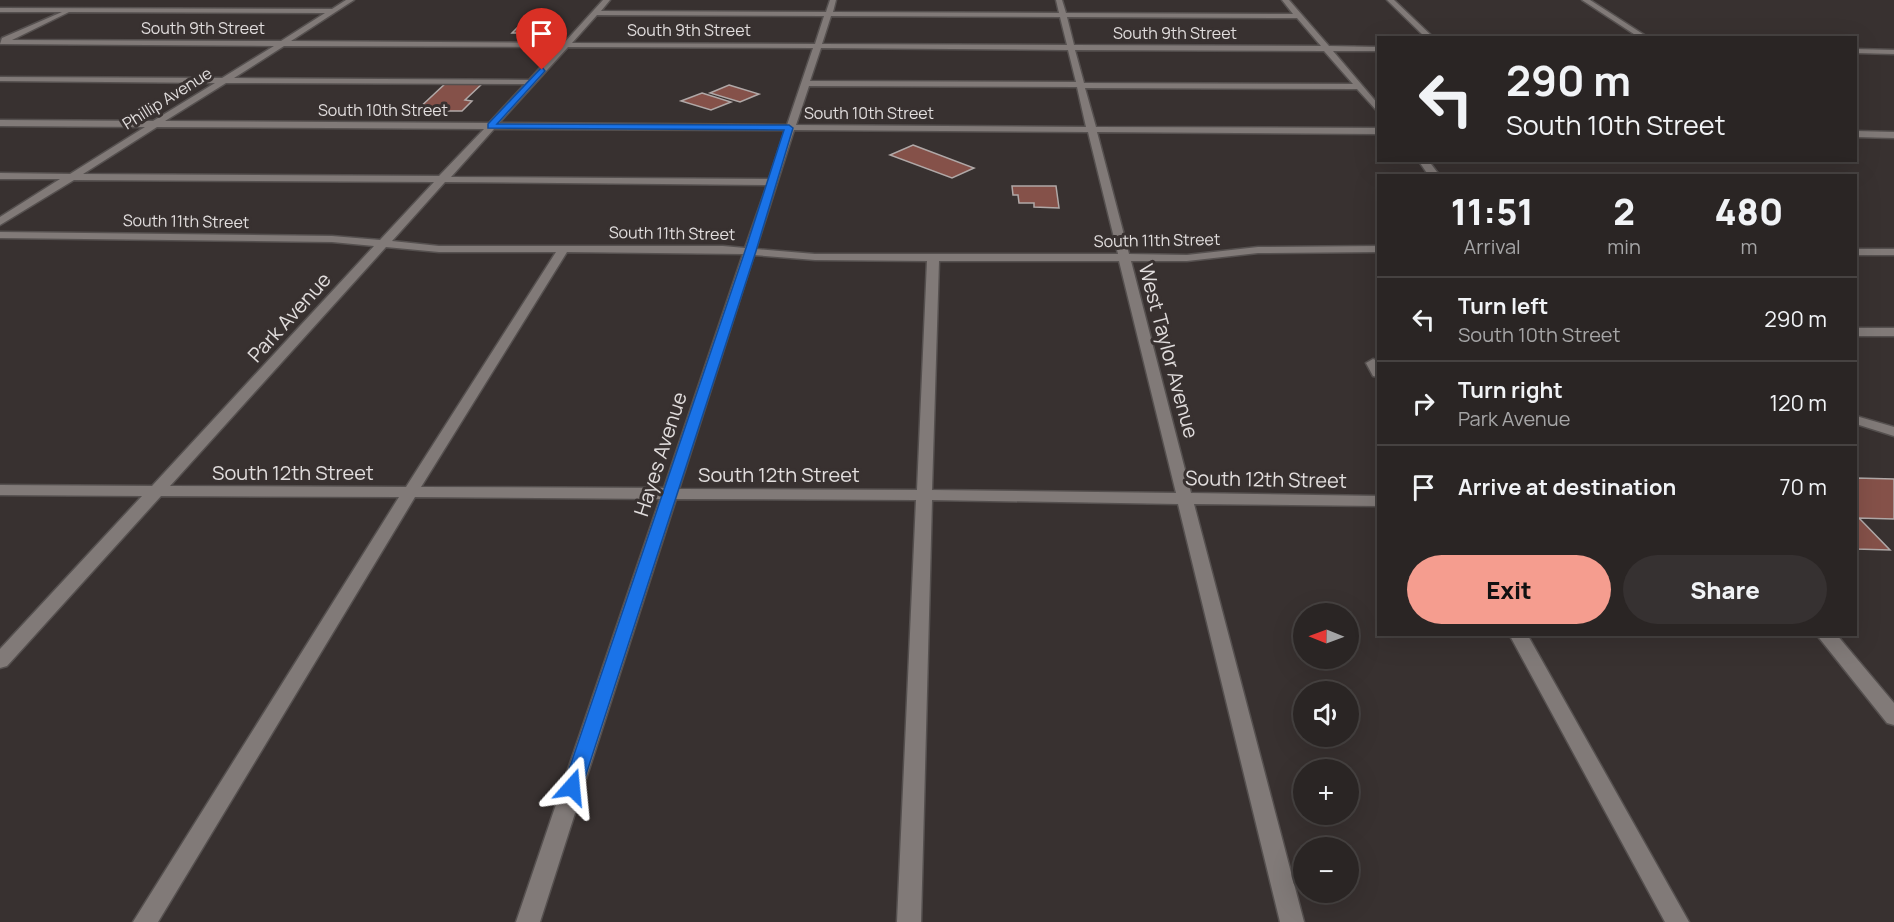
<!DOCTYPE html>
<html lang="en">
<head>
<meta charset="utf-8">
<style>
	body { margin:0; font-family:Manrope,sans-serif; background:#363131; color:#f1f3f6; height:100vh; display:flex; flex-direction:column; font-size:22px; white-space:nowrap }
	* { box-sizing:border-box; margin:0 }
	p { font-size:20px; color:#a5a5a6 }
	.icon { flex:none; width:33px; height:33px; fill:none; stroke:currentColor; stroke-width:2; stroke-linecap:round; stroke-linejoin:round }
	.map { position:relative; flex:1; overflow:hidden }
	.side { position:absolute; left:1377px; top:174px; width:480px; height:462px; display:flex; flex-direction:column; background:#2a2524; border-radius:0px; box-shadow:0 6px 24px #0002,0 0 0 2px #464241 }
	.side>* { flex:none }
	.hud { position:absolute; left:1377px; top:36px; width:480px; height:126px; border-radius:0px; box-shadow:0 6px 24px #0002,0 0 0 2px #464241; background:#2a2524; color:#f1f3f6; overflow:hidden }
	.needle { width:39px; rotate:271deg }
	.fabs { position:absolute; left:1293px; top:603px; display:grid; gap:12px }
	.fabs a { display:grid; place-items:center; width:66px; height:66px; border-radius:50%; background:#2a2524; box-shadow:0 6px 24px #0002,0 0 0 2px #464241; font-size:30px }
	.pin { position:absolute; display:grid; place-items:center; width:51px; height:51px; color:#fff; margin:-62px -26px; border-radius:50% 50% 50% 0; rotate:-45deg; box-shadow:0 0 6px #0007 }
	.pin .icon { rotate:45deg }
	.me { position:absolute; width:66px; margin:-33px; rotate:18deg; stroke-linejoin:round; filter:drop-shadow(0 0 4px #0008) }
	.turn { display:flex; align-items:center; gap:21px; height:126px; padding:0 30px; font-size:27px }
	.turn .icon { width:78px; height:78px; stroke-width:2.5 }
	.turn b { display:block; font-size:42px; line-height:51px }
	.eta { display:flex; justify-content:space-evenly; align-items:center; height:102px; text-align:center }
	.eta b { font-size:36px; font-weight:800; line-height:42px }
	.primary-button { display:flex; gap:12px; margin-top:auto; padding:12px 30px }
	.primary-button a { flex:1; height:69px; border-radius:36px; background:#f59d8f; color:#111; font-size:24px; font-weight:800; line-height:69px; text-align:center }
	.primary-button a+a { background:#363131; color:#f1f3f6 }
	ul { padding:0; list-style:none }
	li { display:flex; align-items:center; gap:18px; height:84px; padding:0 30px; border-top:2px solid #464241 }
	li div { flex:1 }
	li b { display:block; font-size:22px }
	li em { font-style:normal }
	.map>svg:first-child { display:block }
	.building { fill:#855149; stroke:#b0a8a7; stroke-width:1.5 }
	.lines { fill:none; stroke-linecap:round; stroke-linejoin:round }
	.minor-casing { stroke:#55504f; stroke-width:3 }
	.minor { fill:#817a78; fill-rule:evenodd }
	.route { fill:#1a73e8; stroke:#114b97; stroke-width:1.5 }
	.labels { text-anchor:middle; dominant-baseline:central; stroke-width:6; stroke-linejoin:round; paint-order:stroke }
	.far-street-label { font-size:16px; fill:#e1dddd; stroke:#383130 }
	.street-label { font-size:20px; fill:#e1dddd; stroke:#383130 }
</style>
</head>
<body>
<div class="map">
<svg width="1894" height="922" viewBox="0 0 1894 922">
	<rect width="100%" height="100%" fill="#383130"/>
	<path class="building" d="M519,26H541L544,27L538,33H512Z
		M447,82H484L465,100L472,101L462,111H416Z
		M729,85L759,94L740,102L710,93Z
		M702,93L731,102L711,110L681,101Z
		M913,145L974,168L952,178L890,155Z
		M1012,186H1056L1059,208L1034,207V203H1019L1018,195H1013Z
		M1856,478L1894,479V519L1859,518L1890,550L1856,549Z"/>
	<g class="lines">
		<g class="minor-casing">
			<path id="minor" d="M346,0H354L291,41L564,43L603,0H610L601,11L826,12L830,0H836L833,12L1059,13L1056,0H1062L1066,13L1293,14L1282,0H1289L1329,46L1378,47V51H1333L1378,104V112L1357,89L1085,88L1096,127L1378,128V134L1097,132L1129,254L1187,255L1258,247L1378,246V252L1258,253L1187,261H1131L1191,493L1378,496V506L1194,504L1304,922H1280L1178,504L932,500L921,922H897L916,500L676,499L540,922H516L660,499L415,497L158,922H133L399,497L161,496L7,666L0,668V649L142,496L0,495V485L152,486L374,246L332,242L0,238V232L332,236L380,240L434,182L74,180L0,225V217L60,179H0V173L70,174L145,127L0,126V120L153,121L215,83L0,81V77L222,78L274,46L0,44L2,38L62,12H0V8L332,9ZM69,12L325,13L281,41L12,40ZM597,15L824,16L815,44L572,43ZM831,16L1060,17L1067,45L822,44ZM1067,17L1297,18L1321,46L1074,45ZM284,46L559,47L529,80L234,78ZM568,47L813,48L787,125L499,123ZM821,48L1068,50L1076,82L810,81ZM1075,50L1324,51L1353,84L1084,83ZM226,83L525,84L489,123L165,121ZM809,86L1077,87L1086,127L796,125ZM157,127L484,129L439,176L83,174ZM494,129L785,130L769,179L451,177ZM794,130L1088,132L1118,254H815L756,249ZM445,182L767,185L745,248L723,246H439L392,241ZM386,247L439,252H556L406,487L170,486ZM567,252L743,254L664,488L421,487ZM754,255L815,260L927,261L917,490L679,489ZM939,261H1119L1176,493L932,490Z
				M1387,0H1394L1434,38H1426Z
				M1582,0H1590L1649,38H1640Z
				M1856,49L1894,50V54L1856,53Z
				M1856,131L1894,132V138L1856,137Z
				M1418,160H1428L1440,176H1429Z
				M1856,249H1894V255H1856Z
				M1856,328H1894V336H1856Z
				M1373,359L1378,361V377L1373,376L1366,363Z
				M1856,416L1894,427V436L1856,424Z
				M1509,634H1527L1689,922H1665Z
				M1816,634H1836L1894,703V725L1887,723Z"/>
		</g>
		<use href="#minor" class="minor"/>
	</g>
	<path class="route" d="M542,67L545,71L497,124L789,125L793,128L756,251L582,787L579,793L572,795L566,793L563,787L745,251L784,130L488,128V124Z"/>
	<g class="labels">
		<g class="far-street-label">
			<text x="203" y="28">South 9th Street</text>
			<text x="689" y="30">South 9th Street</text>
			<text x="1175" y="33">South 9th Street</text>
			<text transform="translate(167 98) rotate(-32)">Phillip Avenue</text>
			<text x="383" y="110">South 10th Street</text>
			<text x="869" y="113">South 10th Street</text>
			<text transform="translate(186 221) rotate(1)">South 11th Street</text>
			<text transform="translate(672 233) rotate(1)">South 11th Street</text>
			<text transform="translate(1157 240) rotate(-1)">South 11th Street</text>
		</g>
		<g class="street-label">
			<text transform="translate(289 317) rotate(-48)">Park Avenue</text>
			<text transform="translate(1169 351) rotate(75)">West Taylor Avenue</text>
			<text transform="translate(660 454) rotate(-72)">Hayes Avenue</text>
			<text x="293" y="472">South 12th Street</text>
			<text x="779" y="474">South 12th Street</text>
			<text transform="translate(1266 479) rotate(1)">South 12th Street</text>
		</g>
	</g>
</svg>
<div class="fabs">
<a><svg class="needle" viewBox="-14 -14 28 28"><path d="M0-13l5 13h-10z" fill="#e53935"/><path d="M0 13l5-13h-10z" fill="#a5a5a6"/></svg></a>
<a><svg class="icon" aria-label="sound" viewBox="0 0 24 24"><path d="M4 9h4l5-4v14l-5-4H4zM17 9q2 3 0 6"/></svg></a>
<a>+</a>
<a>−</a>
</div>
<div class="pin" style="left:542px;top:70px;background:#d93025"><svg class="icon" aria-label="arrive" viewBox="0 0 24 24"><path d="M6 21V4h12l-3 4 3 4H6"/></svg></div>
<svg class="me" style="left:572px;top:787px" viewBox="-20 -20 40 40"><path d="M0-17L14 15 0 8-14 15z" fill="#1a73e8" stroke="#fff" stroke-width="4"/></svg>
<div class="hud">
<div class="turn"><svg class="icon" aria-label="left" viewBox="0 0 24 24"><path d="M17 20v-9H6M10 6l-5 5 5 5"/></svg><div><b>290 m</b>South 10th Street</div></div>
</div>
<section class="side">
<div class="eta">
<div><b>11:51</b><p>Arrival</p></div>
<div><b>2</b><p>min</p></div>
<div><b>480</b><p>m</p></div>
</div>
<ul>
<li><svg class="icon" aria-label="left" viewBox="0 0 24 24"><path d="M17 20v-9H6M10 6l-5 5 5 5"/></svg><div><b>Turn left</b><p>South 10th Street</p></div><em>290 m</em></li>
<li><svg class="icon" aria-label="right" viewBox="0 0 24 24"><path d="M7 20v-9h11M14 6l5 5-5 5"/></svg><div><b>Turn right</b><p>Park Avenue</p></div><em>120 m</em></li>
<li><svg class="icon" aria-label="arrive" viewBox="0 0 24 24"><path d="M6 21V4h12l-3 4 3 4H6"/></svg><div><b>Arrive at destination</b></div><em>70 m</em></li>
</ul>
<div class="primary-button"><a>Exit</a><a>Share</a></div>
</section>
</div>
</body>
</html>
